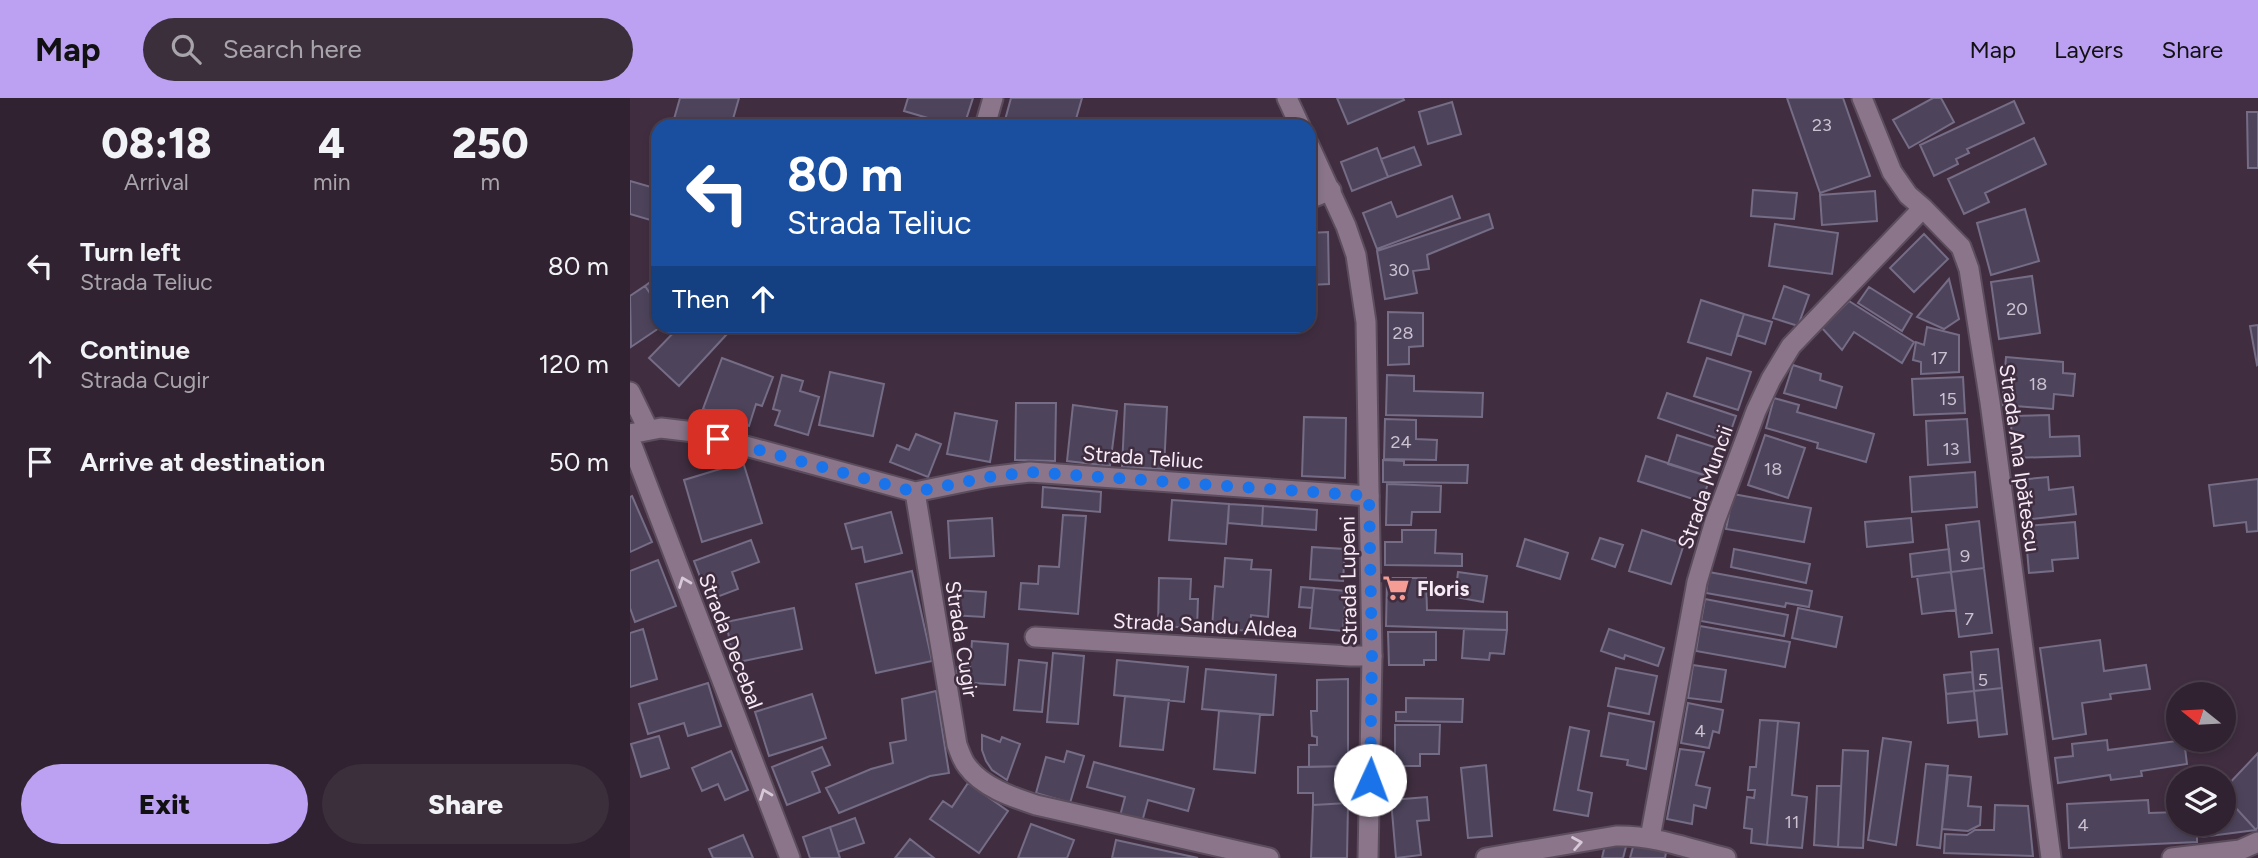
<!DOCTYPE html>
<html lang="en">
<head>
<meta charset="utf-8">
<style>
	body { margin:0; font-family:Figtree,sans-serif; background:#3c2f3c; color:#f1f3f6; height:100vh; display:flex; flex-direction:column; font-size:26px; white-space:nowrap }
	* { box-sizing:border-box; margin:0 }
	p { font-size:23px; color:#a8a4ab }
	.icon { flex:none; width:38px; height:38px; fill:none; stroke:currentColor; stroke-width:2; stroke-linecap:round; stroke-linejoin:round }
	.map { position:relative; flex:1; overflow:hidden }
	.sheet { display:flex; flex-direction:column; background:#302230; width:630px }
	.sheet>* { flex:none }
	.banner { position:absolute; left:21px; top:21px; width:665px; height:214px; border-radius:21px; box-shadow:0 4px 10px #0003,0 0 0 2px #4b3f4c; background:#1a4fa0; color:#fff; overflow:hidden }
	.needle { width:46px; rotate:288deg }
	.fabs { position:absolute; left:1536px; top:584px; display:grid; gap:14px }
	.fabs a { display:grid; place-items:center; width:70px; height:70px; border-radius:50%; background:#302230; box-shadow:0 4px 10px #0003,0 0 0 2px #4b3f4c; font-size:35px }
	.pin { position:absolute; display:grid; place-items:center; width:60px; height:60px; color:#fff; margin:-30px; border-radius:14px; box-shadow:0 4px 10px #0006 }
	.me { position:absolute; width:77px; margin:-38px; rotate:2deg; stroke-linejoin:round; filter:drop-shadow(0 0 5px #0008) }
	.turn { display:flex; align-items:center; gap:24px; height:147px; padding:0 21px; font-size:32px }
	.turn .icon { width:91px; height:91px; stroke-width:2.5 }
	.turn b { display:block; font-size:49px; line-height:60px }
	.then { display:flex; align-items:center; height:66px; padding:0 21px; background:#0003; gap:14px; font-size:26px }
	.eta { display:flex; justify-content:space-evenly; align-items:center; height:119px; text-align:center }
	.eta b { font-size:42px; font-weight:800; line-height:49px }
	.cta { display:flex; gap:14px; margin-top:auto; padding:14px 21px }
	.cta a { flex:1; height:80px; border-radius:42px; background:#bca0f2; color:#111; font-size:28px; font-weight:800; line-height:80px; text-align:center }
	.cta a+a { background:#3c2f3c; color:#f1f3f6 }
	ul { padding:0; list-style:none }
	li { display:flex; align-items:center; gap:21px; height:98px; padding:0 21px }
	li div { flex:1 }
	li b { display:block; font-size:26px }
	li em { font-style:normal }
	header { display:flex; align-items:center; gap:42px; box-sizing:border-box; height:98px; padding:0 35px; background:#bca0f2; color:#111 }
	header strong { font-size:33px }
	nav { display:flex; gap:38px; margin-inline-start:auto; font-size:24px }
	.search { width:490px; height:63px; background:#3c2f3c; display:flex; align-items:center; gap:18px; box-sizing:border-box; padding:0 24px; border-radius:38px; color:#a8a4ab; font-size:26px }
	main { display:flex; flex:1; min-height:0 }
	.map>svg:first-child { display:block }
	.building { fill:#4d445c; stroke:#756c86; stroke-width:2 }
	.lines { fill:none; stroke-linecap:round; stroke-linejoin:round }
	.minor-casing { stroke:#5c4d5d; stroke-width:23 }
	.tertiary-casing { stroke:#5c4d5d; stroke-width:23 }
	.minor { stroke:#8a758a; stroke-width:19 }
	.tertiary { stroke:#8a758a; stroke-width:19 }
	.oneway { stroke:#d6c8d6 }
	.route { stroke:#1a73e8; stroke-width:12; stroke-dasharray:0 21.6 }
	.labels { text-anchor:middle; dominant-baseline:central; stroke-width:5; stroke-linejoin:round; paint-order:stroke }
	.number-label { font-size:18px; fill:#ccc1d0 }
	.street-label { font-size:21px; fill:#f7ebf6; stroke:#402e40 }
	.poi-label { font-size:21px; font-weight:bold; fill:#f7ebf6; stroke:#402e40; text-anchor:start }
</style>
</head>
<body>
<header>
<strong>Map</strong>
<div class="search"><svg class="icon" aria-label="search" viewBox="0 0 24 24"><circle cx="10" cy="10" r="6"/><path d="M15 15l6 6"/></svg>Search here</div>
<nav><a>Map</a><a>Layers</a><a>Share</a></nav>
</header>
<main>
<section class="sheet">
<div class="eta">
<div><b>08:18</b><p>Arrival</p></div>
<div><b>4</b><p>min</p></div>
<div><b>250</b><p>m</p></div>
</div>
<ul>
<li><svg class="icon" aria-label="left" viewBox="0 0 24 24"><path d="M17 20v-9H6M10 6l-5 5 5 5"/></svg><div><b>Turn left</b><p>Strada Teliuc</p></div><em>80 m</em></li>
<li><svg class="icon" aria-label="ahead" viewBox="0 0 24 24"><path d="M12 20V5M6 11l6-6 6 6"/></svg><div><b>Continue</b><p>Strada Cugir</p></div><em>120 m</em></li>
<li><svg class="icon" aria-label="arrive" viewBox="0 0 24 24"><path d="M6 21V4h12l-3 4 3 4H6"/></svg><div><b>Arrive at destination</b></div><em>50 m</em></li>
</ul>
<div class="cta"><a>Exit</a><a>Share</a></div>
</section>
<div class="map">
<svg width="1628" height="760" viewBox="0 0 1628 760">
	<rect width="100%" height="100%" fill="#402e40"/>
	<path class="building" d="M50,0H109L101,28H68L44,21Z
		M278,0H343L334,28H325L274,13Z
		M381,0H452L444,28H420L404,23L402,28H393L375,22Z
		M707,0H773L774,2L718,26Z
		M1157,0H1213L1240,78L1190,95Z
		M1303,0H1311L1324,24L1279,50L1263,22Z
		M1384,3L1394,25L1337,51L1339,55L1326,61L1328,66L1304,78L1290,47Z
		M822,4L831,36L798,46L789,14Z
		M1617,14H1628V70H1618Z
		M1404,40L1416,66L1355,95L1359,104L1334,116L1318,81Z
		M784,49L791,67L758,79L751,61Z
		M747,50L758,79L722,93L711,64Z
		M0,83L28,91L27,124L0,116Z
		M1123,92L1167,95L1164,121L1121,118Z
		M1245,93L1247,123L1192,127L1190,97Z
		M822,98L830,120L747,151L733,115L761,104L767,119Z
		M1395,111L1409,163L1361,177L1347,125Z
		M859,116L863,130L797,157L799,171L783,173L787,195L755,201L747,153Z
		M1145,126L1208,135L1202,176L1139,168Z
		M698,134L699,186L679,187V135Z
		M1294,136L1318,161L1284,194L1260,170Z
		M28,178V207L15,188Z
		M1402,178L1410,235L1369,241L1361,184Z
		M1319,181L1329,221L1314,231L1287,219Z
		M15,188L28,207V228H32L1,249L0,198Z
		M1154,188L1179,197L1168,228L1143,220Z
		M1239,189L1282,216L1272,233L1228,205Z
		M1071,202L1114,216L1101,257L1058,244Z
		M1219,203L1284,244L1272,265L1224,234L1212,252L1192,230Z
		M758,214L793,215V248L779,249V266L758,267Z
		M1114,216L1142,224L1135,246L1107,237Z
		M1628,227V266L1627,267L1620,228Z
		M50,228H87L97,236L49,288L19,260Z
		M1297,229L1329,237V274L1291,276V264L1283,262L1286,244L1294,247Z
		M1376,259L1433,264V275L1445,276L1443,298L1424,296L1423,311L1372,307Z
		M92,260L143,279L132,308L126,306L119,328L73,311Z
		M1077,260L1121,274L1108,312L1064,298Z
		M1163,267L1191,276L1190,282L1212,289L1206,310L1154,295Z
		M200,274L254,286L243,338L189,327Z
		M152,277L173,283L170,293L189,299L178,337L145,327L150,313L143,311Z
		M757,277L784,278V293L853,295L852,319L756,317Z
		M1333,279L1335,315L1284,317L1282,281Z
		M1037,295L1106,318L1097,344L1028,320Z
		M1144,300L1169,307L1167,314L1244,336L1236,364L1187,350L1188,345L1136,330Z
		M386,305H426L425,363L385,362Z
		M495,306L537,309L534,371L492,369Z
		M443,307L487,313L480,368L437,363Z
		M325,315L367,323L360,364L317,356Z
		M1419,317L1420,339L1449,338L1450,358L1382,360L1381,318Z
		M674,319L716,320L715,380L672,378Z
		M755,321L786,322V341L807,342L806,362L754,361Z
		M1337,321L1340,364L1298,367L1296,323Z
		M286,336L311,346L298,379L260,364L267,347L279,352Z
		M1047,337L1090,351L1080,379L1038,366Z
		M1135,337L1175,350L1158,400L1118,387Z
		M1016,358L1080,379L1072,404L1008,383Z
		M753,362L774,363V367H838L837,385L753,384Z
		M113,364L132,425L72,444L54,382Z
		M1345,374L1347,409L1282,414L1280,379Z
		M1418,379L1419,392L1443,389L1446,416L1392,422L1388,382Z
		M1628,381V433L1617,434L1616,424L1584,428L1579,387Z
		M757,386L811,388L810,414H782L781,427H756Z
		M413,389L471,394L470,414L412,409Z
		M1103,396L1181,410L1174,444L1096,431Z
		M2,398L22,444L0,454V399Z
		M542,402L599,406L596,446L539,442Z
		M599,406L633,408L632,428L598,425Z
		M633,408L687,412L686,432L632,428Z
		M261,414L272,455L235,464L232,449L222,451L215,426Z
		M433,417L456,418L448,516L389,511L391,485L408,486L409,468L429,469Z
		M362,420L364,458L320,460L318,423Z
		M1281,420L1283,444L1237,449L1235,424Z
		M1349,423L1354,470L1321,474L1316,427Z
		M1445,424L1448,460L1422,462L1423,473L1399,475L1395,428Z
		M772,432H806L805,455L832,456V468L755,467V444H772Z
		M1012,432L1054,446L1041,486L999,473Z
		M970,440L993,447L985,469L962,461Z
		M895,441L938,455L930,481L887,468Z
		M121,442L129,464L102,474L108,491L79,502L64,463Z
		M682,449L715,451L713,483L680,481Z
		M1104,451L1180,466L1176,485L1101,469Z
		M1319,451L1321,474L1282,479L1280,456Z
		M595,460L622,462L621,471L641,472L638,519L621,517L620,533L582,530L585,488L593,489Z
		M28,462L46,508L5,524L0,510V473Z
		M1354,470L1362,535L1329,539L1321,474Z
		M282,473L302,563L246,575L226,486Z
		M828,474L857,478L853,504L825,499Z
		M1079,474L1182,493L1179,509L1156,505L1155,509L1076,495Z
		M1321,474L1326,512L1292,516L1287,478Z
		M529,480L561,481L560,501H568L567,530L528,528Z
		M757,480H796L797,512L877,514V532L756,528Z
		M671,489L684,490L682,510L669,509Z
		M684,490L716,493L713,533L680,530Z
		M322,492L356,494L354,519L321,517Z
		M1075,501L1158,517L1154,538L1071,523Z
		M164,510L172,551L104,565L96,524Z
		M1168,510L1212,519L1206,549L1162,540Z
		M1070,528L1160,544L1155,569L1066,553Z
		M13,531L27,581L0,589V535Z
		M834,531L877,532L874,556L860,555L859,562L832,560Z
		M979,531L1034,550L1028,568L995,557L994,561L971,553Z
		M758,534H806V562H794V567H759Z
		M1470,542L1474,573L1516,567L1520,591L1480,596L1481,601L1452,605L1456,636L1423,641L1410,550Z
		M342,543L378,546L375,587L326,584L327,569L340,570Z
		M1368,551L1372,590L1344,593L1341,554Z
		M423,555L454,558L448,626L417,624Z
		M389,562L417,565L412,614L384,612Z
		M487,562L558,569L554,604L484,597Z
		M1063,567L1096,572L1091,604L1058,600Z
		M986,570L1027,578L1019,616L978,608Z
		M576,571L646,577L643,617L572,611Z
		M1342,574L1344,593L1316,596L1314,577Z
		M718,581V668L679,669V647H687V639L682,638L681,613H687V582Z
		M78,585L91,628L58,638L54,625L18,636L9,606Z
		M1372,590L1377,636L1349,639L1344,593Z
		M306,593L319,675L300,678L209,715L196,690L241,671L263,665L260,645L276,642L272,601Z
		M1344,593L1347,622L1318,625L1316,596Z
		M182,596L196,640L139,658L125,614Z
		M495,598L539,602L533,652L490,648Z
		M776,600L833,601L832,624L766,623V614H776Z
		M1058,605L1093,612L1089,635L1083,633L1079,650L1051,645Z
		M589,613L630,616L625,675L584,671Z
		M979,615L1024,624L1016,671L997,667L998,662L971,658Z
		M1130,622L1148,623L1137,747L1121,745L1122,731L1114,730L1117,699L1124,700L1125,692H1118L1120,669H1126Z
		M1148,623L1169,625L1162,697L1177,699L1172,750L1137,747Z
		M765,627H810L809,656H790V668H765Z
		M940,629L959,633L948,692L962,695L958,718L924,712Z
		M352,637L370,644L372,639L390,646L377,682L362,672L356,663L352,652Z
		M29,638L39,670L11,679L1,646Z
		M1253,640L1281,644L1266,747L1238,742Z
		M1477,642L1478,652L1554,642L1557,666L1511,673L1512,678L1481,682L1480,677L1428,685L1425,660L1443,658L1442,646Z
		M192,649L200,667L182,674L190,694L157,707L142,669Z
		M1050,651L1074,654L1066,687L1080,690L1076,710L1064,707L1062,726L1037,721Z
		M1213,652L1238,653L1233,750L1208,749Z
		M101,653L118,692L95,702L88,686L72,693L62,670Z
		M437,653L454,658L440,705L406,695L416,659L434,664Z
		M1628,655V729L1626,732L1594,697V691Z
		M464,664L564,691L558,713L518,702L512,724L490,718L495,699L457,689Z
		M1296,666L1318,668L1310,750L1287,747Z
		M856,667L862,738L838,740L831,670Z
		M718,668V705L683,707V695H668V669Z
		M1318,677L1341,679L1338,708L1351,709L1350,727L1338,733L1312,731Z
		M338,685L378,713L349,755L300,721L313,703L322,709Z
		M1187,688H1211L1208,749L1184,747Z
		M1594,697L1626,732L1572,739L1570,726H1594Z
		M797,699L799,722L787,723L791,757L766,760L761,702Z
		M1518,702L1519,715L1549,714V726H1567V744L1439,750L1437,706Z
		M718,705L717,760H681L683,707Z
		M1365,707L1398,708L1403,758L1314,755L1315,736L1337,737L1345,732H1364Z
		M225,720L234,745L208,754L200,729Z
		M401,726L444,742L437,760H388Z
		M200,729L210,760H180L173,739Z
		M113,737L123,760H83L79,751Z
		M280,741L304,760H265Z
		M486,742L568,760H482Z
		M997,745L993,760H972L975,747Z
		M1020,748L1036,755L1035,760H1000L1003,749Z"/>
	<g class="lines">
		<g class="minor-casing">
			<path id="minor" d="M1232,0L1262,74L1278,97L1293,110L1331,149L1339,171L1360,304L1421,760
				M355,28L363,0
				M679,101L701,92
				M0,294L18,331
				M0,336L31,330L64,334L285,394L327,647C330,654 332,662 337,668C352,689 382,699 406,707L639,760
				M0,342L160,760
				M285,394L358,379L400,374L739,398
				M405,539L720,558H742
				M1020,740L1067,484L1085,423L1126,313L1141,281L1161,248L1293,110
				M856,760L986,738C1024,737 1060,751 1096,760
				M1542,760L1610,752L1628,744"/>
		</g>
		<g class="tertiary-casing">
			<path id="tertiary" d="M657,0L670,28
				M679,47L716,128L726,157L736,224L742,558L738,760"/>
		</g>
		<use href="#minor" class="minor"/>
		<use href="#tertiary" class="tertiary"/>
	</g>
	<defs><path id="oneway-chevron" d="M-2-3.5L2.5 0L-2 3.5" fill="none" stroke-width="1.6" stroke-linecap="round" stroke-linejoin="round" transform="scale(1.75)"/></defs>
	<g class="oneway">
		<use href="#oneway-chevron" transform="translate(54 484) rotate(-111)"/>
		<use href="#oneway-chevron" transform="translate(135 696) rotate(-111)"/>
		<use href="#oneway-chevron" transform="translate(947 745) rotate(-10)"/>
	</g>
	<g class="lines">
		<path class="route" d="M88,341L285,394L358,379L400,374L739,398L742,558L740,682"/>
	</g>
	<defs>
		<g id="supermarket-bare" transform="scale(2.1)"><path d="M-6-5.5h2.5l.6 2H6L4.5 2H-2.5L-4.4-4H-6ZM-1.5 3.2a1.3 1.3 0 1 0 .1 0ZM3 3.2a1.3 1.3 0 1 0 .1 0Z" fill="#f59c95" stroke="#402e40" stroke-width="2.5" paint-order="stroke"/></g>
	</defs>
	<g fill-rule="evenodd">
		<use href="#supermarket-bare" x="766" y="490"/>
	</g>
	<g class="labels">
		<g class="number-label">
			<text x="1192" y="27">23</text>
			<text x="769" y="172">30</text>
			<text x="1387" y="211">20</text>
			<text x="773" y="235">28</text>
			<text x="1309" y="260">17</text>
			<text x="1408" y="286">18</text>
			<text x="1318" y="301">15</text>
			<text x="771" y="344">24</text>
			<text x="1321" y="351">13</text>
			<text x="1143" y="371">18</text>
			<text x="1335" y="458">9</text>
			<text x="1339" y="521">7</text>
			<text x="1353" y="582">5</text>
			<text x="1070" y="633">4</text>
			<text x="1162" y="724">11</text>
			<text x="1453" y="727">4</text>
		</g>
		<g class="street-label">
			<text transform="translate(513 359) rotate(4)">Strada Teliuc</text>
			<text transform="translate(1390 360) rotate(82)">Strada Ana Ipătescu</text>
			<text transform="translate(1075 389) rotate(-71)">Strada Muncii</text>
			<text transform="translate(718 483) rotate(-91)">Strada Lupeni</text>
			<text transform="translate(575 527) rotate(3)">Strada Sandu Aldea</text>
			<text transform="translate(332 541) rotate(81)">Strada Cugir</text>
			<text transform="translate(101 543) rotate(69)">Strada Decebal</text>
		</g>
		<g class="poi-label">
			<text x="787" y="490">Floris</text>
		</g>
	</g>
</svg>
<div class="fabs">
<a><svg class="needle" viewBox="-14 -14 28 28"><path d="M0-13l5 13h-10z" fill="#e53935"/><path d="M0 13l5-13h-10z" fill="#a8a4ab"/></svg></a>
<a><svg class="icon" aria-label="layers" viewBox="0 0 24 24"><path d="M12 4l9 5-9 5-9-5zM3 14l9 5 9-5"/></svg></a>
</div>
<div class="pin" style="left:88px;top:341px;background:#d93025"><svg class="icon" aria-label="arrive" viewBox="0 0 24 24"><path d="M6 21V4h12l-3 4 3 4H6"/></svg></div>
<svg class="me" style="left:740px;top:682px" viewBox="-20 -20 40 40"><circle r="19" fill="#fff"/><path d="M0-13L10 11 0 6-10 11z" fill="#1a73e8"/></svg>
<div class="banner">
<div class="turn"><svg class="icon" aria-label="left" viewBox="0 0 24 24"><path d="M17 20v-9H6M10 6l-5 5 5 5"/></svg><div><b>80 m</b>Strada Teliuc</div></div>
<div class="then">Then<svg class="icon" aria-label="ahead" viewBox="0 0 24 24"><path d="M12 20V5M6 11l6-6 6 6"/></svg></div>
</div>
</div>
</main>
</body>
</html>
